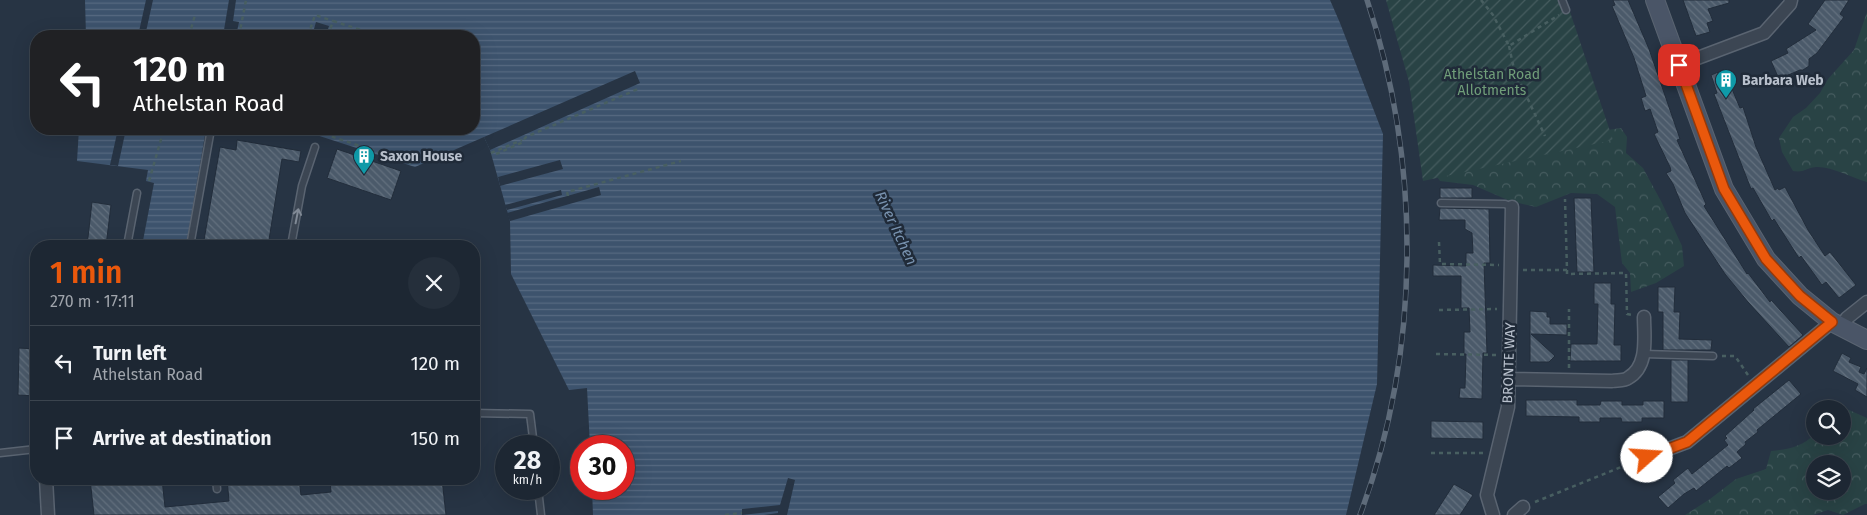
<!DOCTYPE html>
<html lang="en">
<head>
<meta charset="utf-8">
<style>
	body { margin:0; font-family:"Fira Sans",sans-serif; background:#252f3b; color:#f1f3f6; height:100vh; display:flex; flex-direction:column; font-size:19px; white-space:nowrap }
	* { box-sizing:border-box; margin:0 }
	p { font-size:16px; color:#a0a5ac }
	.icon { flex:none; width:28px; height:28px; fill:none; stroke:currentColor; stroke-width:2; stroke-linecap:round; stroke-linejoin:round }
	.map { position:relative; flex:1; overflow:hidden }
	.panel { position:absolute; left:30px; top:240px; width:450px; height:245px; display:flex; flex-direction:column; background:#1d2733; border-radius:20px; box-shadow:0 5px 20px #0002,0 0 0 1px #3b444e }
	.panel>* { flex:none }
	.top-card { position:absolute; left:30px; top:30px; width:450px; height:105px; border-radius:20px; box-shadow:0 5px 20px #0002,0 0 0 1px #3b444e; background:#202124; color:#fff; overflow:hidden }
	.tools { position:absolute; left:1806px; top:400px; display:grid; gap:10px }
	.tools a { display:grid; place-items:center; width:45px; height:45px; border-radius:50%; background:#1d2733; box-shadow:0 5px 20px #0002,0 0 0 1px #3b444e; font-size:25px }
	.speed { position:absolute; left:495px; top:435px; display:flex; gap:10px; font-size:25px; font-weight:700; text-align:center }
	.speed>* { display:grid; place-content:center; width:65px; height:65px; border-radius:50%; background:#1d2733; box-shadow:0 5px 20px #0002,0 0 0 1px #3b444e; line-height:1 }
	.speed small { font-size:12px; font-weight:400 }
	.speed .limit { border:8px solid #d22; background:#fff; color:#111 }
	.pin { position:absolute; display:grid; place-items:center; width:42px; height:42px; color:#fff; margin:-21px; border-radius:10px; box-shadow:0 2px 8px #0006 }
	.me { position:absolute; width:55px; margin:-28px; rotate:71deg; stroke-linejoin:round; filter:drop-shadow(0 0 4px #0008) }
	.turn { display:flex; align-items:center; gap:18px; height:105px; padding:0 20px; font-size:22px }
	.turn .icon { width:65px; height:65px; stroke-width:2.5 }
	.turn b { display:block; font-size:35px; line-height:42px }
	.round { display:grid; place-items:center; flex:none; width:52px; height:52px; border-radius:26px; background:#252f3b }
	.summary { display:flex; align-items:center; justify-content:space-between; height:85px; padding:0 20px }
	h1 { font-size:30px; font-weight:600; line-height:38px; color:#ea580c }
	ul { padding:0; list-style:none }
	li { display:flex; align-items:center; gap:15px; height:75px; padding:0 20px; border-top:1px solid #3b444e }
	li div { flex:1 }
	li b { display:block; font-size:19px }
	li em { font-style:normal }
	.map>svg:first-child { display:block }
	.forest { fill:url(#forest-crowns); fill-rule:evenodd }
	.garden { fill:url(#garden-furrows) }
	.water { fill:url(#water-rules) }
	.pier { fill:#273444 }
	.building { fill:url(#building-back-hatch); stroke:#222d3b }
	.lines { fill:none; stroke-linecap:round; stroke-linejoin:round }
	.lane-casing { stroke:#5a6471; stroke-width:9 }
	.street-casing { stroke:#5a6471; stroke-width:15 }
	.secondary-casing { stroke:#5a6471; stroke-width:20 }
	.path { stroke:#485f61; stroke-width:2.5; stroke-dasharray:4 4; stroke-linecap:butt }
	.lane { stroke:#3c4653; stroke-width:6 }
	.street { stroke:#3c4653; stroke-width:12 }
	.secondary { stroke:#4a5567; stroke-width:18 }
	.rail-casing { stroke:#5e6b7a; stroke-width:5.5 }
	.rail { stroke:#202b39; stroke-width:4; stroke-dasharray:11; stroke-linecap:butt }
	.oneway { stroke:#818a96 }
	.route-casing { stroke:#983908; stroke-width:12 }
	.route { stroke:#ea580c; stroke-width:9 }
	.labels { text-anchor:middle; dominant-baseline:central; stroke-width:5; stroke-linejoin:round; paint-order:stroke }
	.park-label { font-size:14px; fill:#709e79; stroke:#202b39 }
	.poi-label { font-size:14px; font-weight:bold; fill:#b9c1cd; stroke:#202b39; text-anchor:start }
	.street-label { font-size:14px; fill:#b9c1cd; stroke:#202b39 }
	.water-label { font-size:15px; font-style:italic; fill:#7993b0; stroke:#202b39 }
</style>
</head>
<body>
<div class="map">
<svg width="1867" height="515" viewBox="0 0 1867 515">
	<defs>
		<pattern id="forest-crowns" width="20" height="18" patternUnits="userSpaceOnUse" patternTransform="scale(1.25)"><rect width="20" height="18" fill="#294345"/><path d="M2 6a3 3 0 1 1 6 0M12 15a3 3 0 1 1 6 0" fill="none" stroke="#465c5f"/></pattern>
		<pattern id="garden-furrows" width="10" height="10" patternUnits="userSpaceOnUse" patternTransform="scale(1.25)"><rect width="10" height="10" fill="#294345"/><path d="M-1 1l2-2M0 10L10 0M9 11l2-2" fill="none" stroke="#465c5f"/></pattern>
		<pattern id="water-rules" width="6" height="5" patternUnits="userSpaceOnUse" patternTransform="scale(1.25)"><rect width="6" height="5" fill="#3d536d"/><path d="M0 2.5h6" fill="none" stroke="#576a81"/></pattern>
		<pattern id="building-back-hatch" width="6" height="6" patternUnits="userSpaceOnUse" patternTransform="scale(1.25)"><rect width="6" height="6" fill="#4b5a6a"/><path d="M-1 5l2 2M0 0l6 6M5-1l2 2" fill="none" stroke="#63707e"/></pattern>
	</defs>
	<rect width="100%" height="100%" fill="#273444"/>
	<path class="forest" d="M1867,12V182C1852,178 1831,166 1816,167C1806,168 1804,173 1793,171L1782,152L1779,138L1793,117L1806,108L1820,93L1828,79L1854,50Z
		M1621,128L1627,137L1626,153L1643,168L1662,203L1682,246L1684,266L1656,283L1631,292L1630,273L1622,263L1615,207L1597,194L1571,193L1536,207L1510,201L1473,185L1440,181L1432,170L1561,137Z
		M1849,410L1867,418V504H1865L1843,515L1828,510L1813,515H1685L1710,499L1736,479L1766,469L1771,451C1789,449 1802,447 1815,434V436H1842L1843,413ZM1815,464H1842V491H1815Z"/>
	<path class="garden" d="M1386,0H1566L1613,140L1423,181L1409,82Z"/>
	<path class="water" d="M85,0H1330L1340,23L1383,134L1377,384L1346,515H593L592,489H624V446H590L587,388L569,390L511,274L510,221L490,150L484,137L415,167L298,129H474V36H86Z
		M79,129H206L186,246H142L154,183L146,181L148,170L77,161Z"/>
	<path class="pier" d="M146,0H153L145,36H138Z
		M229,0H236L233,21L239,22L236,36H223Z
		M316,22L329,26L326,36H312Z
		M635,71L640,83L490,150L484,137Z
		M118,129H126L118,166L110,165Z
		M560,160L563,169L500,186L498,177Z
		M599,187L601,195L510,221L507,213Z
		M561,190L562,195L507,210L505,205Z
		M788,478L795,480L787,515H764L778,513V511L742,515V509L780,505Z"/>
	<path class="building" d="M1613,0H1628L1649,49L1680,139L1677,140L1706,204L1704,206L1747,274L1748,273L1770,302L1771,300L1803,335L1789,347L1748,302L1725,274L1685,213L1673,184L1666,173L1671,171L1670,167L1654,134L1658,132L1650,109L1645,111L1641,98L1646,96L1634,58L1612,6L1615,5Z
		M1683,0H1729V3L1708,9L1713,21L1707,23L1710,32L1696,36Z
		M1825,0H1849L1840,14L1844,17L1817,53L1809,59V66L1803,70H1800L1779,79L1771,61L1788,53L1786,49L1816,30L1808,24Z
		M1724,70L1740,108L1743,107L1756,147L1775,190L1778,188L1779,190L1785,187L1808,230L1825,256L1830,252L1856,285L1839,298L1826,282L1822,285L1801,256L1799,258L1774,219L1772,221L1753,188L1751,189L1714,94L1717,93L1711,75Z
		M237,140L301,151L299,162L282,159L268,246H203L220,147L236,150Z
		M337,149L401,171L391,200L327,178Z
		M1440,188H1472V198H1440Z
		M1574,198H1591L1594,272H1577Z
		M92,202L111,205L106,246H87Z
		M1440,208L1489,209L1490,263H1484L1487,353H1483L1482,399L1459,398L1460,388H1465L1466,354H1464V332H1470L1469,308H1461V276H1433V265L1466,266V253H1473L1472,233L1465,229V220H1439Z
		M1594,283H1611V304H1615L1614,345H1621V361H1570L1571,344H1597L1598,304H1594Z
		M1658,287H1675L1674,312H1680L1679,339L1712,340L1711,350H1663V312H1658Z
		M1530,311L1547,312V317H1550V324H1567V335L1531,334L1555,356L1549,362H1530Z
		M19,348L36,349V396L18,395Z
		M1842,353L1851,358L1849,362L1861,367L1859,372L1864,374L1867,368V397L1855,390L1858,384L1833,371Z
		M1671,360H1688V402H1671Z
		M1789,380L1801,394L1757,430L1758,432L1745,442L1746,444L1737,452L1742,458L1729,468L1727,466L1696,491L1694,488L1684,494L1668,508L1658,497L1675,483L1673,480L1688,468L1692,474L1728,445L1724,440L1727,438L1725,436L1754,410L1753,409Z
		M1526,400H1577V405H1600L1601,401H1622V405H1643V401H1664V418H1642V422H1622L1621,418H1600V422H1579V417L1526,416Z
		M1431,421L1483,422V439L1431,438Z
		M90,479H162L165,507L229,501L227,479H299L301,495L331,492L330,479H442L446,515H94Z
		M1454,484L1473,495L1460,515H1434Z"/>
	<g class="lines">
		<g class="lane-casing">
			<path id="lane" d="M1562,0L1566,10
				M1441,203L1505,204L1512,207
				M127,246L137,193
				M190,246L211,129
				M291,246L302,186L315,147
				M1644,354L1713,356
				M474,413L530,414L534,446
				M0,453L36,449
				M216,479L217,489
				M538,489L541,515"/>
		</g>
		<g class="street-casing">
			<path id="street" d="M1679,65L1764,33L1790,4L1791,0
				M1841,327L1847,318L1867,302
				M1510,379L1612,381C1617,380 1624,381 1628,378C1649,366 1644,337 1644,317
				M1647,457L1687,442L1832,322
				M46,479L48,515
				M1493,515L1487,495L1508,407L1512,207
				M1514,515L1523,507"/>
		</g>
		<g class="secondary-casing">
			<path id="secondary" d="M1655,0L1724,189L1766,259L1800,296L1832,322L1867,340"/>
		</g>
		<path class="path" d="M1481,0L1493,15L1509,46L1559,15
			M189,36L195,15
			M239,36L246,0
			M308,36L315,15L333,21
			M328,36L333,21L380,36
			M1509,46L1514,69L1545,136
			M309,129L411,163
			M491,153L522,140
			M496,154L521,143L526,137L638,89
			M149,181L164,129
			M568,196L567,192L681,161
			M1439,242L1440,264L1499,265
			M1523,270H1567L1565,199
			M1567,270V274L1626,273L1627,314L1633,315
			M1439,310L1497,309
			M1436,354L1497,355
			M1722,356H1735L1748,375
			M1569,368V309
			M1431,453H1485
			M1535,502L1636,461
			M725,515L742,513"/>
		<use href="#lane" class="lane"/>
		<use href="#street" class="street"/>
		<use href="#secondary" class="secondary"/>
		<g class="rail-casing">
			<path id="rail" d="M1360,515C1421,352 1422,165 1367,0"/>
		</g>
		<use href="#rail" class="rail"/>
	</g>
	<defs><path id="oneway-shaft" d="M-6 0H5M1.5-3L5.5 0L1.5 3" fill="none" stroke-width="1.6" stroke-linecap="round" stroke-linejoin="round" transform="scale(1.25)"/></defs>
	<use class="oneway" href="#oneway-shaft" transform="translate(297 216) rotate(-79)"/>
	<g class="lines">
		<g class="route-casing">
			<path id="route" d="M1647,457L1687,442L1832,322L1800,296L1766,259L1724,189L1679,65"/>
		</g>
		<use href="#route" class="route"/>
	</g>
	<defs>
		<g id="building-pin" transform="scale(1.125)"><path d="M0 17L-7.5 6A9.5 9.5 0 1 1 7.5 6Z" fill="#0f9aa8" stroke="#202b39"/><path d="M-4-6H4V6H1V3H-1V6H-4ZM-2.5-4.3h1.7v1.8h-1.7ZM.8-4.3h1.7v1.8H.8ZM-2.5-1h1.7V.8h-1.7ZM.8-1h1.7V.8H.8Z" fill="#fff"/></g>
	</defs>
	<g fill-rule="evenodd">
		<use href="#building-pin" x="1726" y="80"/>
		<use href="#building-pin" x="364" y="156"/>
	</g>
	<g class="labels">
		<g class="park-label">
			<text x="1492" y="74">Athelstan Road<tspan x="1492" dy="16">Allotments</tspan></text>
		</g>
		<g class="poi-label">
			<text x="1742" y="80">Barbara Web</text>
			<text x="380" y="156">Saxon House</text>
		</g>
		<g class="street-label">
			<text transform="translate(1509 363) rotate(-88)">BRONTE WAY</text>
		</g>
		<g class="water-label">
			<text transform="translate(896 228) rotate(65)">River Itchen</text>
		</g>
	</g>
</svg>
<div class="tools">
<a><svg class="icon" aria-label="search" viewBox="0 0 24 24"><circle cx="10" cy="10" r="6"/><path d="M15 15l6 6"/></svg></a>
<a><svg class="icon" aria-label="layers" viewBox="0 0 24 24"><path d="M12 4l9 5-9 5-9-5zM3 14l9 5 9-5"/></svg></a>
</div>
<div class="speed"><div>28<small>km/h</small></div><div class="limit">30</div></div>
<div class="pin" style="left:1679px;top:65px;background:#d93025"><svg class="icon" aria-label="arrive" viewBox="0 0 24 24"><path d="M6 21V4h12l-3 4 3 4H6"/></svg></div>
<svg class="me" style="left:1647px;top:457px" viewBox="-20 -20 40 40"><circle r="19" fill="#fff"/><path d="M0-13L10 11 0 6-10 11z" fill="#ea580c"/></svg>
<div class="top-card">
<div class="turn"><svg class="icon" aria-label="left" viewBox="0 0 24 24"><path d="M17 20v-9H6M10 6l-5 5 5 5"/></svg><div><b>120 m</b>Athelstan Road</div></div>
</div>
<section class="panel">
<div class="summary"><div><h1>1 min</h1><p>270 m · 17:11</p></div><a class="round"><svg class="icon" aria-label="close" viewBox="0 0 24 24"><path d="M6 6l12 12M18 6L6 18"/></svg></a></div>
<ul>
<li><svg class="icon" aria-label="left" viewBox="0 0 24 24"><path d="M17 20v-9H6M10 6l-5 5 5 5"/></svg><div><b>Turn left</b><p>Athelstan Road</p></div><em>120 m</em></li>
<li><svg class="icon" aria-label="arrive" viewBox="0 0 24 24"><path d="M6 21V4h12l-3 4 3 4H6"/></svg><div><b>Arrive at destination</b></div><em>150 m</em></li>
</ul>
</section>
</div>
</body>
</html>
